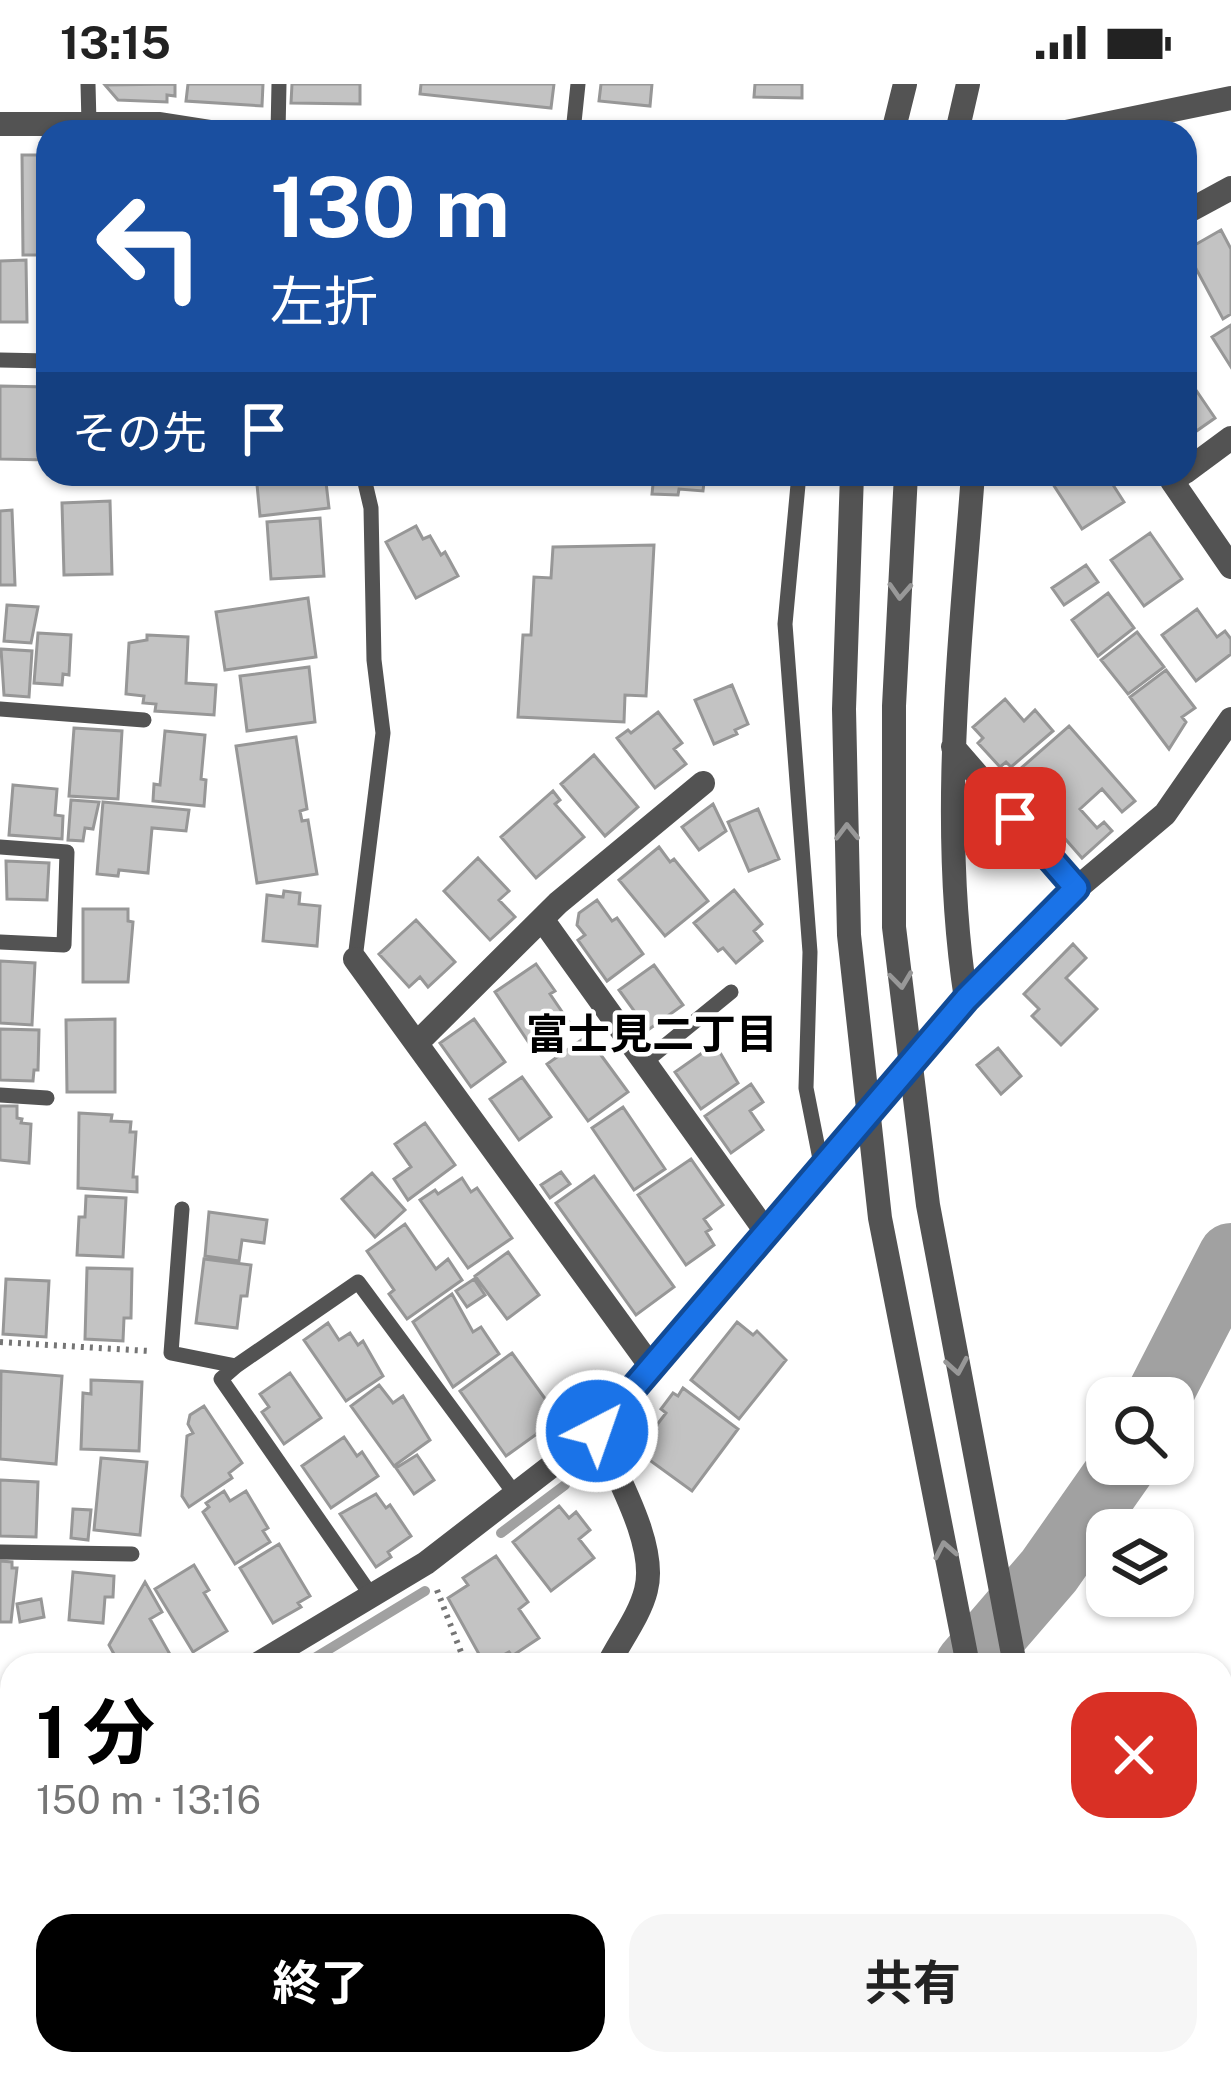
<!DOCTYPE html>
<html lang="ja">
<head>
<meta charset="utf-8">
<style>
	body { margin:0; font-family:"Public Sans","Noto Sans JP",sans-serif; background:#f6f6f6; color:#222; height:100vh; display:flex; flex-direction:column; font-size:45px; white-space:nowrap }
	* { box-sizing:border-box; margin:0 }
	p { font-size:39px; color:#767676 }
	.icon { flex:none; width:66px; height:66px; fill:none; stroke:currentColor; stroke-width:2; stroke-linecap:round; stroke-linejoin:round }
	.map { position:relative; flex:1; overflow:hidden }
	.side { position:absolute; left:0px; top:1569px; width:1233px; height:423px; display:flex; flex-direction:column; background:#fff; border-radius:36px 36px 0 0; box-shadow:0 3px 9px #0004 }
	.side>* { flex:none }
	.banner { position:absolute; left:36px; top:36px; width:1161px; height:366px; border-radius:36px; box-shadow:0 3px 9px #0004; background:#1a4fa0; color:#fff; overflow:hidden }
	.fabs { position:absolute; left:1086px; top:1293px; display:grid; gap:24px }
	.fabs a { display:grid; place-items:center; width:108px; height:108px; border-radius:24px; background:#fff; box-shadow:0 3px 9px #0004; font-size:60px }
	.pin { position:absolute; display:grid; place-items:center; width:102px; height:102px; color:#fff; margin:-51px; border-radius:24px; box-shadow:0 6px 18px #0006 }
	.me { position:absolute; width:132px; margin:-66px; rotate:41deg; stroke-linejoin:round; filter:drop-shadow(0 0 9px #0008) }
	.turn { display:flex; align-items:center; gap:42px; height:252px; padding:0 36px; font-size:54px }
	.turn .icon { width:156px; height:156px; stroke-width:2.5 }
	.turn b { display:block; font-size:84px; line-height:102px }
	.then { display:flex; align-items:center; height:114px; padding:0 36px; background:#0003; gap:24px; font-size:45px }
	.round { display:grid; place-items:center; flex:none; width:126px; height:126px; border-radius:36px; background:#f6f6f6 }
	.summary { display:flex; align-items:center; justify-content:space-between; height:204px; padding:0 36px }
	h1 { font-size:72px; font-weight:700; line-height:90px; color:#000 }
	.cta { display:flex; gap:24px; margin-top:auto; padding:24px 36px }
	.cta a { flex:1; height:138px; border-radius:36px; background:#000; color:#fff; font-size:48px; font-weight:700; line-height:138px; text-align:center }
	.cta a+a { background:#f6f6f6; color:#222 }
	.status { display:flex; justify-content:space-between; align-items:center; height:84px; padding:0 60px; background:#fff; direction:ltr }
	.status svg { height:33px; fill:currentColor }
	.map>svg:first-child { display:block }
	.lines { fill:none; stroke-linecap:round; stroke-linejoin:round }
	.stream { stroke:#a1a1a1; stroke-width:10 }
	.river { stroke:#a1a1a1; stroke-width:66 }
	.building { fill:#c3c3c3; stroke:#979797; stroke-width:3 }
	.path { stroke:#757575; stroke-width:6; stroke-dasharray:3 6; stroke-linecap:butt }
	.service { stroke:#535353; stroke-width:15 }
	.minor { stroke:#535353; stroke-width:24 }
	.tertiary { stroke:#535353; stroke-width:24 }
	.tertiary-bridge { stroke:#535353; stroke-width:24 }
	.oneway { stroke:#989898 }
	.route-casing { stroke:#114b97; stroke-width:30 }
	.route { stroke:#1a73e8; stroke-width:21 }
	.labels { text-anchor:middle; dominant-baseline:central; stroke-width:9; stroke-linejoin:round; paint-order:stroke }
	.neighbourhood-label { font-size:42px; font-weight:bold; fill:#000; stroke:#fff }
</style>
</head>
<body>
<div class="status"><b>13:15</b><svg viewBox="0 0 49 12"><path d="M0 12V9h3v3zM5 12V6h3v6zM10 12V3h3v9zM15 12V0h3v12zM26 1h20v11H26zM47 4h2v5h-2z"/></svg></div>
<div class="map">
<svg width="1231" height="1990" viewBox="0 0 1231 1990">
	<rect width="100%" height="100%" fill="#fff"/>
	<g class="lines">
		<path class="stream" d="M501,1449L565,1401
			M303,1581L425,1507
			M0,1741L12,1732"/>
		<path class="river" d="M1158,1314L1231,1172
			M968,1581L1049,1487L1124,1380
			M712,1990L717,1980"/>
	</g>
	<path class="building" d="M175,0V12L167,11V18L118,16L105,1Z
		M188,0H263L262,22L186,17Z
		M292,0H360V20L291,19Z
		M421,0H554L551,24L420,10Z
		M601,0H652L650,22L599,17Z
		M755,0H802V14L754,13Z
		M22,71H48V171H23Z
		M1221,146L1231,165V230L1223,235L1186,166Z
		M26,176L27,238H0V177Z
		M1231,241V283L1212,253Z
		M1185,290L1215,334L1185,355Z
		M0,302L48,303V376L0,375Z
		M256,390H325L329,424L260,432Z
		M654,390H705L703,407L679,405L678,411L652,410Z
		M1106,390L1124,418L1082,445L1047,391Z
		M110,417L112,490L64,491L62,419Z
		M12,426L15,501H0V427Z
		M320,434L324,492L271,495L267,438Z
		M416,442L423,455L430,452L441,471L445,468L458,492L416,514L386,458Z
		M1150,449L1182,495L1144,522L1111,476Z
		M654,461L646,612L625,611L624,638L518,633L523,551H531L534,493L551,494L553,463Z
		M1086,481L1098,498L1064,521L1052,504Z
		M1108,509L1134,544L1098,572L1072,536Z
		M308,514L316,573L225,586L216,528Z
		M7,521L38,523L31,559L4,557Z
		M1197,525L1217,553L1225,547L1231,555V570L1196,597L1162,551Z
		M1137,548L1164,583L1128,610L1101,576Z
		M38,549L71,551L69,591L63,590L62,601L34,599Z
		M147,551L188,553L186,599L216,601L214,631L155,627L156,620L143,619L144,612L126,610L129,559L147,556Z
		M1,565L32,567L29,613L4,611Z
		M309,583L315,638L247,647L240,592Z
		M1166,586L1195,624L1182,633L1186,638L1169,665L1130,613Z
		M732,601L748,640L735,646L737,650L714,660L695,616Z
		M1005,615L1024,637L1035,626L1053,647L1011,683L1006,678L1000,683L978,659L983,654L973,643Z
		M658,628L682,659L674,665L686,680L655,704L617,654L628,646L631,649Z
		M1069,642L1135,717L1122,728L1102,705L1080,725L1097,744L1104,738L1112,747L1082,774L1011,693Z
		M74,644L122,647L118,715L69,712Z
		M165,647L205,651L201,695L206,696L204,722L153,717L154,700L160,701Z
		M296,653L307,725L300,727L302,737L308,736L317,790L257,799L236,662Z
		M594,671L638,723L605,752L561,700Z
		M13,701L57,705L55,731L63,732L62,755L9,751Z
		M553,707L560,716L555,720L584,753L536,794L501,753Z
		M71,716L99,718L93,745L85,744L83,757L68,756Z
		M103,718L189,726L186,747L152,744L148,789L119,786L118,792L97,790Z
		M713,720L726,747L699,766L682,743Z
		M758,725L779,775L749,787L728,738Z
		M659,763L670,778L674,775L708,817L665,852L619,796Z
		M478,774L509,807L499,816L515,833L490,856L444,807Z
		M6,777L49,779L47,816L7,815Z
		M734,806L762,840L754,847L762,857L736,879L723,864L718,867L694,839Z
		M284,807L300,809L299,820L320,822L317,862L263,857L267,811L283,813Z
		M597,816L612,837L617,834L643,870L607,897L578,856L585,851L577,841L579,829Z
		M83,825H128V837L133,838L128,898H83Z
		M416,836L455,878L428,903L420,893L409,903L379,870Z
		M1073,860L1086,874L1066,894L1097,925L1061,961L1032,932L1039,925L1024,910Z
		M0,877L35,879L32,941L0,939Z
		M536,880L555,907L550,910L569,938L542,957L539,952L529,959L495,908Z
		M654,881L683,921L648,946L619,906Z
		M115,935V1008H67L66,936Z
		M474,935L505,978L471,1003L440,959Z
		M0,945L39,946L38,986H34L33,997L0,996Z
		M587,952L628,1008L588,1037L547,980Z
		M715,960L738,999L701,1025L675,988Z
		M998,964L1021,992L1001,1010L977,981Z
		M522,993L551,1033L519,1056L490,1015Z
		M751,1000L763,1018L750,1027L763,1046L731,1069L705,1032Z
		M0,1022H17V1034L22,1035L21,1039L31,1040L29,1079L0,1076Z
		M623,1023L665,1085L634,1106L592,1044Z
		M79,1029L112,1031L111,1037L131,1038L130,1048H136L133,1093H137V1108L78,1104Z
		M425,1039L455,1081L408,1116L394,1095L411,1083L395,1060Z
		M691,1075L723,1121L704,1135L711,1145L706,1148L714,1161L686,1181L638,1111Z
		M561,1088L570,1100L550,1114L541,1101Z
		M372,1089L405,1126L375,1153L342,1115Z
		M594,1092L674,1203L636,1231L556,1119Z
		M462,1094L471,1108L477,1104L512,1154L468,1184L420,1116L435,1106L438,1110Z
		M86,1112L126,1114L123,1173L77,1171L79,1133H85Z
		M209,1128L267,1136L264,1159L242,1156L239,1177L205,1172Z
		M405,1140L436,1185L448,1175L462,1196L407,1235L389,1210L394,1206L367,1167Z
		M508,1168L539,1211L507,1235L475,1192Z
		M204,1175L251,1181L247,1212H241L237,1244L196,1239Z
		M87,1184L132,1185L131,1234H124L123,1257L85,1255Z
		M6,1195L49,1197L46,1253L3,1250Z
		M474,1195L485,1211L467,1223L456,1207Z
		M452,1210L473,1248L481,1243L499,1270L453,1303L413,1238Z
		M737,1238L753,1251L757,1247L786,1276L739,1335L691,1296Z
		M328,1239L339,1256L350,1249L358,1261L363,1257L383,1292L346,1317L304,1256Z
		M512,1269L559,1334L506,1372L460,1307Z
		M1,1287L62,1292L56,1380L0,1375Z
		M290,1289L321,1334L284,1360L262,1328L269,1323L260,1310Z
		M91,1296L142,1298L139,1367L81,1365L83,1309L91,1310Z
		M379,1301L393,1319L403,1312L430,1356L394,1382L351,1322Z
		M683,1304L738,1345L692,1407L637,1367L666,1329L661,1325L673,1309L678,1312Z
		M204,1322L242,1379L229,1389L232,1394L189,1423L182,1412L187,1352L193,1349L188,1340L190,1331Z
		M344,1353L357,1372L362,1368L378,1392L331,1424L302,1382Z
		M417,1371L434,1396L414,1410L396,1384Z
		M101,1374L147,1378L140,1451L94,1446Z
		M0,1396L38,1398L36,1453L0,1452Z
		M224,1407L230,1417L246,1407L268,1444L263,1447L270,1458L235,1480L203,1428L209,1423L206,1419Z
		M376,1410L386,1424L390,1421L411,1452L388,1468L391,1473L376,1483L340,1430Z
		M559,1422L569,1434L576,1428L590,1446L579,1455L594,1474L551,1507L513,1458Z
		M73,1425L91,1426L88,1456L71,1454Z
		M279,1460L310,1512L298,1519L301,1523L273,1539L240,1484Z
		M496,1472L528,1518L519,1525L539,1554L512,1572L509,1568L485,1581L448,1514L468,1501L463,1494Z
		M0,1477L12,1478V1484H17L11,1538H0Z
		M194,1481L209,1506L204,1509L227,1547L193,1568L155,1505Z
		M73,1488L114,1492L113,1513H105L103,1539L69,1536Z
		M145,1498L162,1528L150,1535L176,1581H120L109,1561Z
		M41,1515L44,1533L20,1538L17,1520Z
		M135,1980H188L181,1990H137L131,1987Z
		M281,1980H327L334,1985L331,1990H275Z"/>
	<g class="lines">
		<path class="path" d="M0,1258L149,1267
			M437,1506L466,1581"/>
		<path class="service" d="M88,0L89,39
			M278,48L279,0
			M573,48L578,0
			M0,276L48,277
			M799,390L785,540L810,868L806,1004L822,1085
			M0,625L144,636
			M0,763L67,768L64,861L0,858
			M355,875L383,649L374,576L371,424L363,390
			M645,978L731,908
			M0,1011L47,1014
			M182,1125L171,1269L236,1282L358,1198L515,1410
			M236,1282L221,1295L371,1511
			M0,1468L132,1470
			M0,1696H12"/>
		<path class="minor" d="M0,40H160L211,48
			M1185,129L1231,104
			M1185,388L1231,354
			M1182,390L1172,397L1231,483
			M953,663L1076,804
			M542,835L767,1149
			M355,875L652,1284
			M966,915C939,741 960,564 973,390
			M417,959L558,819L703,699
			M256,1581L426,1479L597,1347
			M1221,1756L1231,1740
			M1126,1980L1128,1990
			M235,1990L241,1980"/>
		<path class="tertiary" d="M893,48L905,0
			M957,48L968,0
			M1066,48L1231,14
			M608,1581C620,1557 640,1531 646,1506C658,1461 615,1389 597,1347L966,915L1057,821L1165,730L1231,635
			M1042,1980L1043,1990
			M1090,1980L1091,1990
			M400,1990L406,1980"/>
		<path class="tertiary-bridge" d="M852,390L844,625L849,851L880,1134L968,1581
			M906,390L894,622V843L928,1121L1015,1581"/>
	</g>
	<defs><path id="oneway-chevron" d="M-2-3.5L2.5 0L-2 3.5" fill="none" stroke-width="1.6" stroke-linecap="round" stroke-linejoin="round" transform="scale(3)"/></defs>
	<g class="oneway">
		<use href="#oneway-chevron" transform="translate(900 507) rotate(93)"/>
		<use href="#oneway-chevron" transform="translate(847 748) rotate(-91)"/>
		<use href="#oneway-chevron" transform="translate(901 896) rotate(83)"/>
		<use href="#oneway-chevron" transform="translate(957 1282) rotate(80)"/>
		<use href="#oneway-chevron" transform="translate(945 1466) rotate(-101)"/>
	</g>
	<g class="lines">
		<g class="route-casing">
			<path id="route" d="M597,1347L966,915L1076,804L1015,734"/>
		</g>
		<use href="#route" class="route"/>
	</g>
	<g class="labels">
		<g class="neighbourhood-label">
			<text x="652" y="949">富士見二丁目</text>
		</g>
	</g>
</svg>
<div class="fabs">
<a><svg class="icon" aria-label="search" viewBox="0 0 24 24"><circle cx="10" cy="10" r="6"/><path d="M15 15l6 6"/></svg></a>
<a><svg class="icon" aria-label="layers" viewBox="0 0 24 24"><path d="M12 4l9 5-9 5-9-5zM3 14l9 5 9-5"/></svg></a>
</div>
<div class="pin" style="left:1015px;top:734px;background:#d93025"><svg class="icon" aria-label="arrive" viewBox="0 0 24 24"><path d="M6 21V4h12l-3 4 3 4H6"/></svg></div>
<svg class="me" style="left:597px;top:1347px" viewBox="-20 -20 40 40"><circle r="17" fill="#1a73e8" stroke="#fff" stroke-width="3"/><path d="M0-11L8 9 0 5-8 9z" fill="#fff"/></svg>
<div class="banner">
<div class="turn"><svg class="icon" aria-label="left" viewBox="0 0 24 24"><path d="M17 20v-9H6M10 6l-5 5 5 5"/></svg><div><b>130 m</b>左折</div></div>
<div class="then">その先<svg class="icon" aria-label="arrive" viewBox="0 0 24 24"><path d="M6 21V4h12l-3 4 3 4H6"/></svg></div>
</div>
<section class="side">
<div class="summary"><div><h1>1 分</h1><p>150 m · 13:16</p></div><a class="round" style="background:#d93025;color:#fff"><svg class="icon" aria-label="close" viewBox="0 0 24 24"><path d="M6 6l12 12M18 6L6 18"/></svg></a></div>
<div class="cta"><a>終了</a><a>共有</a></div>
</section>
</div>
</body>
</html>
